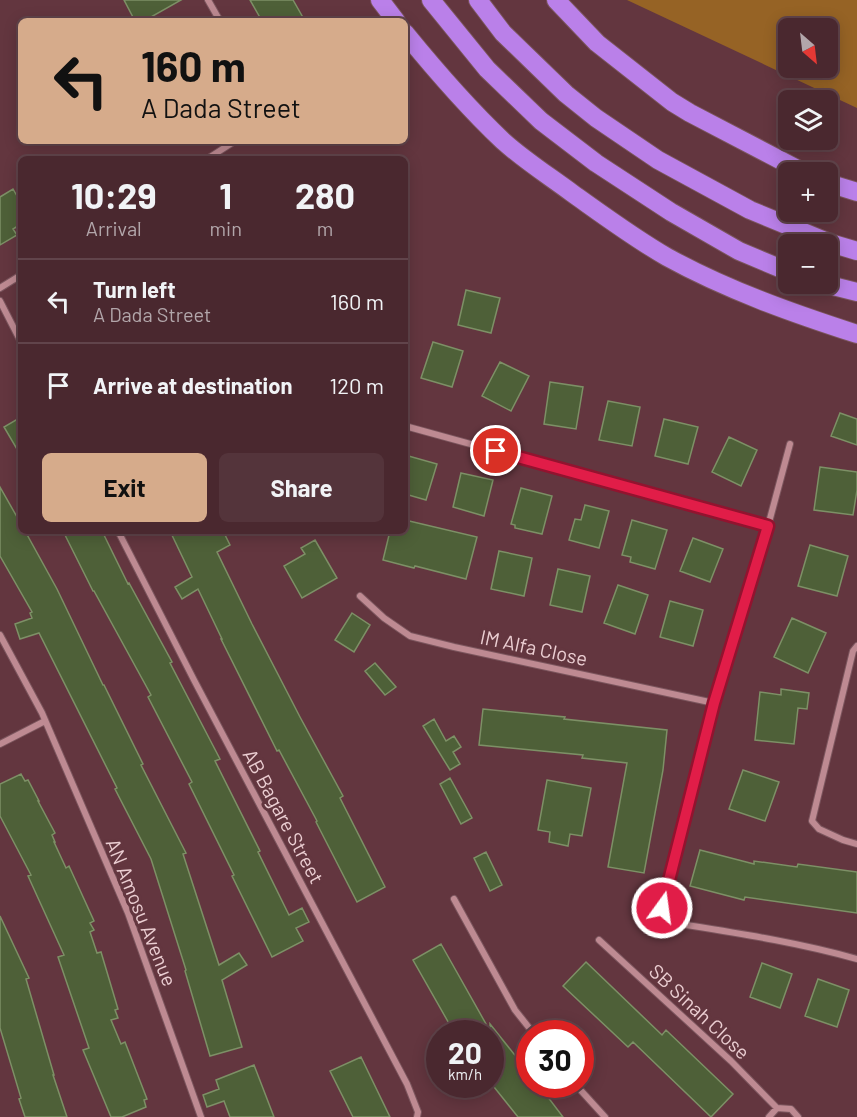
<!DOCTYPE html>
<html lang="en">
<head>
<meta charset="utf-8">
<style>
	body { margin:0; font-family:Barlow,sans-serif; background:#54343b; color:#f1f3f6; height:100vh; display:flex; flex-direction:column; font-size:22px; white-space:nowrap }
	* { box-sizing:border-box; margin:0 }
	p { font-size:20px; color:#b2a6aa }
	.icon { flex:none; width:33px; height:33px; fill:none; stroke:currentColor; stroke-width:2; stroke-linecap:round; stroke-linejoin:round }
	.map { position:relative; flex:1; overflow:hidden }
	.details { position:absolute; left:18px; top:156px; width:390px; height:378px; display:flex; flex-direction:column; background:#4a282f; border-radius:9px; box-shadow:0 3px 15px #0003,0 0 0 2px #61444b }
	.details>* { flex:none }
	.guide { position:absolute; left:18px; top:18px; width:390px; height:126px; border-radius:9px; box-shadow:0 3px 15px #0003,0 0 0 2px #61444b; background:#d6ab8b; color:#111; overflow:hidden }
	.needle { width:39px; rotate:152deg }
	.fabs { position:absolute; left:778px; top:18px; display:grid; gap:12px }
	.fabs a { display:grid; place-items:center; width:60px; height:60px; border-radius:9px; background:#4a282f; box-shadow:0 3px 15px #0003,0 0 0 2px #61444b; font-size:30px }
	.speed { position:absolute; left:426px; top:1020px; display:flex; gap:12px; font-size:30px; font-weight:700; text-align:center }
	.speed>* { display:grid; place-content:center; width:78px; height:78px; border-radius:50%; background:#4a282f; box-shadow:0 3px 15px #0003,0 0 0 2px #61444b; line-height:1 }
	.speed small { font-size:15px; font-weight:400 }
	.speed .limit { border:9px solid #d22; background:#fff; color:#111 }
	.pin { position:absolute; display:grid; place-items:center; width:51px; height:51px; color:#fff; margin:-26px; border:3px solid #fff; border-radius:50%; box-shadow:0 2px 6px #0007 }
	.me { position:absolute; width:66px; margin:-33px; rotate:14deg; stroke-linejoin:round; filter:drop-shadow(0 0 4px #0008) }
	.turn { display:flex; align-items:center; gap:21px; height:126px; padding:0 24px; font-size:27px }
	.turn .icon { width:78px; height:78px; stroke-width:2.5 }
	.turn b { display:block; font-size:42px; line-height:51px }
	.eta { display:flex; justify-content:space-evenly; align-items:center; height:102px; text-align:center }
	.eta b { font-size:36px; font-weight:700; line-height:42px }
	.cta { display:flex; gap:12px; margin-top:auto; padding:12px 24px }
	.cta a { flex:1; height:69px; border-radius:9px; background:#d6ab8b; color:#111; font-size:24px; font-weight:700; line-height:69px; text-align:center }
	.cta a+a { background:#54343b; color:#f1f3f6 }
	ul { padding:0; list-style:none }
	li { display:flex; align-items:center; gap:18px; height:84px; padding:0 24px; border-top:2px solid #61444b }
	li div { flex:1 }
	li b { display:block; font-size:22px }
	li em { font-style:normal }
	.map>svg:first-child { display:block }
	.green { fill:#966325; fill-rule:evenodd }
	.building { fill:#4e6038; stroke:#7d9066; stroke-width:1.5 }
	.lines { fill:none; stroke-linecap:round; stroke-linejoin:round }
	.street-casing { stroke:#7b555d; stroke-width:8 }
	.highway-casing { stroke:#7b555d; stroke-width:20 }
	.street { stroke:#be8a92; stroke-width:6 }
	.highway { stroke:#ba80e9; stroke-width:18 }
	.route-casing { stroke:#92132f; stroke-width:15 }
	.route { stroke:#e11d48; stroke-width:10 }
	.labels { text-anchor:middle; dominant-baseline:central; stroke-width:6; stroke-linejoin:round; paint-order:stroke }
	.street-label { font-size:20px; fill:#ebced2; stroke:#63363f }
</style>
</head>
<body>
<div class="map">
<svg width="857" height="1117" viewBox="0 0 857 1117">
	<rect width="100%" height="100%" fill="#63363f"/>
	<path class="green" d="M627,0H857V108ZM789,28H828V68H789Z"/>
	<path class="building" d="M124,0H181L144,21H135Z
		M250,0H293L305,21H262Z
		M13,189L21,203V224L13,229L17,235L0,245V197Z
		M466,290L500,298L491,333L458,325Z
		M433,342L463,351L452,387L421,378Z
		M500,362L529,376L511,411L482,396Z
		M550,382L583,387L576,429L544,424Z
		M608,401L640,407L632,446L599,440Z
		M840,413L857,419V445L831,436Z
		M21,417V456L4,427Z
		M664,419L698,427L688,464L655,456Z
		M729,437L757,450L741,486L712,472Z
		M405,455L437,464L426,500L405,494Z
		M820,467L857,472V490L853,515L814,510Z
		M461,473L493,480L484,516L453,507Z
		M0,487L21,524V531H25L57,589L103,685H104L143,764L141,765L186,853L183,854L219,965L239,953L247,965L222,980L242,1047L210,1056L185,971L186,970L151,859L115,789L117,788L39,633L20,639L15,624L32,618L30,613L32,612L0,556Z
		M521,488L552,496L542,534L515,528V525L511,524Z
		M585,505L609,511L599,548L569,540L575,519L581,520Z
		M405,520L477,537L466,579L415,566L414,568L383,560L390,531H405Z
		M632,520L667,530L655,569L630,562L631,557L622,555Z
		M63,531H102L128,584L129,583L172,662L170,663L220,759L215,761L260,851L258,852L289,915L302,908L309,922L296,928L303,941L272,957L232,876L234,875L189,784L192,782L148,697L151,695L94,591H93Z
		M170,531H223L230,545L217,552L252,624L300,717L343,796L340,798L385,887L357,902L316,822L317,821L279,750L277,751L221,639H222L198,589L182,599L175,587L192,577Z
		M693,538L723,549L710,582L680,571Z
		M315,540L337,578L302,598L284,566L305,554L301,548Z
		M810,545L848,556L837,596L798,586Z
		M499,551L532,558L524,596L491,589Z
		M558,569L590,576L582,612L550,605Z
		M618,585L648,595L635,634L604,623Z
		M670,601L703,610L693,646L660,637Z
		M352,613L370,625L354,652L335,640Z
		M792,618L826,633L808,673L774,657Z
		M375,663L396,687L385,695L365,671Z
		M781,689L809,693L807,709L798,708L794,744L755,740L760,692L781,695Z
		M483,709L565,717L564,719L667,730L663,770L644,873L608,867L627,763L582,758L583,755L479,745Z
		M434,719L446,741L454,736L461,747L453,752L460,764L450,770L423,726Z
		M743,770L779,782L765,821L729,809Z
		M21,774L25,781L28,780L39,801H38L55,833L52,835L55,842H54L66,868L69,866L94,921L90,923L94,930L90,932L97,953L101,952L118,1009L115,1010L118,1018L111,1020L121,1044L125,1042L147,1099L144,1100L146,1107L122,1117H111L83,1050L89,1048L58,957L64,955L28,876L31,875L0,816V784Z
		M450,778L472,818L461,824L440,784Z
		M547,780L591,788L582,836L570,834L568,846L549,842L550,832L538,830Z
		M700,850L754,864V861L797,867L798,864L857,872V913L745,897L744,900L690,886Z
		M486,852L502,885L490,891L474,858Z
		M0,916L29,978L26,979L54,1075H53L67,1117H25L19,1099L21,1098L0,1028Z
		M441,944L490,1031V1024L530,1074V1084H538L563,1117H518L490,1082V1034H455L413,960Z
		M586,962L662,1035L666,1030L733,1094L711,1117L633,1042L628,1047L563,986Z
		M762,963L792,974L780,1008L750,997Z
		M818,979L849,990L837,1027L805,1016Z
		M361,1057L390,1117H353L330,1071Z
		M254,1065L274,1117H230L224,1101L207,1107L203,1095L219,1089L216,1080Z"/>
	<g class="lines">
		<g class="street-casing">
			<path id="street" d="M208,0L220,21
				M207,159L235,141
				M0,288L21,275
				M0,301L21,342
				M405,426L768,526
				M790,444L768,526L714,703L662,908L667,917L674,923C736,933 797,942 857,959
				M118,531L194,680L407,1084L418,1112L417,1117
				M360,596L384,618L410,636L454,647L714,703
				M0,635L42,713L128,913L201,1117
				M857,646L853,651L812,821L819,829L843,840L857,844
				M0,744L45,721
				M454,899L515,1010L534,1034
				M599,940L731,1061L777,1108
				M575,1084L605,1117
				M769,1117L777,1108L791,1109L798,1117"/>
		</g>
		<g class="highway-casing">
			<path id="highway" d="M380,0L396,21
				M431,0L487,69L541,121L596,163L671,212L739,251L789,272
				M478,0L503,33L566,94L596,118L658,160L750,210L830,243L857,251
				M556,0L597,43L672,102L690,113L803,172
				M405,33C436,71 467,107 503,141C524,160 549,176 572,193C603,215 634,238 667,257C727,290 792,313 857,334
				M828,183L857,192
				M825,284L857,292"/>
		</g>
		<use href="#street" class="street"/>
		<use href="#highway" class="highway"/>
	</g>
	<g class="lines">
		<g class="route-casing">
			<path id="route" d="M496,451L768,526L714,703L662,908"/>
		</g>
		<use href="#route" class="route"/>
	</g>
	<g class="labels">
		<g class="street-label">
			<text transform="translate(534 647) rotate(12)">IM Alfa Close</text>
			<text transform="translate(284 816) rotate(62)">AB Bagare Street</text>
			<text transform="translate(142 912) rotate(68)">AN Amosu Avenue</text>
			<text transform="translate(700 1011) rotate(43)">SB Sinah Close</text>
		</g>
	</g>
</svg>
<div class="fabs">
<a><svg class="needle" viewBox="-14 -14 28 28"><path d="M0-13l5 13h-10z" fill="#e53935"/><path d="M0 13l5-13h-10z" fill="#b2a6aa"/></svg></a>
<a><svg class="icon" aria-label="layers" viewBox="0 0 24 24"><path d="M12 4l9 5-9 5-9-5zM3 14l9 5 9-5"/></svg></a>
<a>+</a>
<a>−</a>
</div>
<div class="speed"><div>20<small>km/h</small></div><div class="limit">30</div></div>
<div class="pin" style="left:496px;top:451px;background:#d93025"><svg class="icon" aria-label="arrive" viewBox="0 0 24 24"><path d="M6 21V4h12l-3 4 3 4H6"/></svg></div>
<svg class="me" style="left:662px;top:908px" viewBox="-20 -20 40 40"><circle r="17" fill="#e11d48" stroke="#fff" stroke-width="3"/><path d="M0-11L8 9 0 5-8 9z" fill="#fff"/></svg>
<div class="guide">
<div class="turn"><svg class="icon" aria-label="left" viewBox="0 0 24 24"><path d="M17 20v-9H6M10 6l-5 5 5 5"/></svg><div><b>160 m</b>A Dada Street</div></div>
</div>
<section class="details">
<div class="eta">
<div><b>10:29</b><p>Arrival</p></div>
<div><b>1</b><p>min</p></div>
<div><b>280</b><p>m</p></div>
</div>
<ul>
<li><svg class="icon" aria-label="left" viewBox="0 0 24 24"><path d="M17 20v-9H6M10 6l-5 5 5 5"/></svg><div><b>Turn left</b><p>A Dada Street</p></div><em>160 m</em></li>
<li><svg class="icon" aria-label="arrive" viewBox="0 0 24 24"><path d="M6 21V4h12l-3 4 3 4H6"/></svg><div><b>Arrive at destination</b></div><em>120 m</em></li>
</ul>
<div class="cta"><a>Exit</a><a>Share</a></div>
</section>
</div>
</body>
</html>
